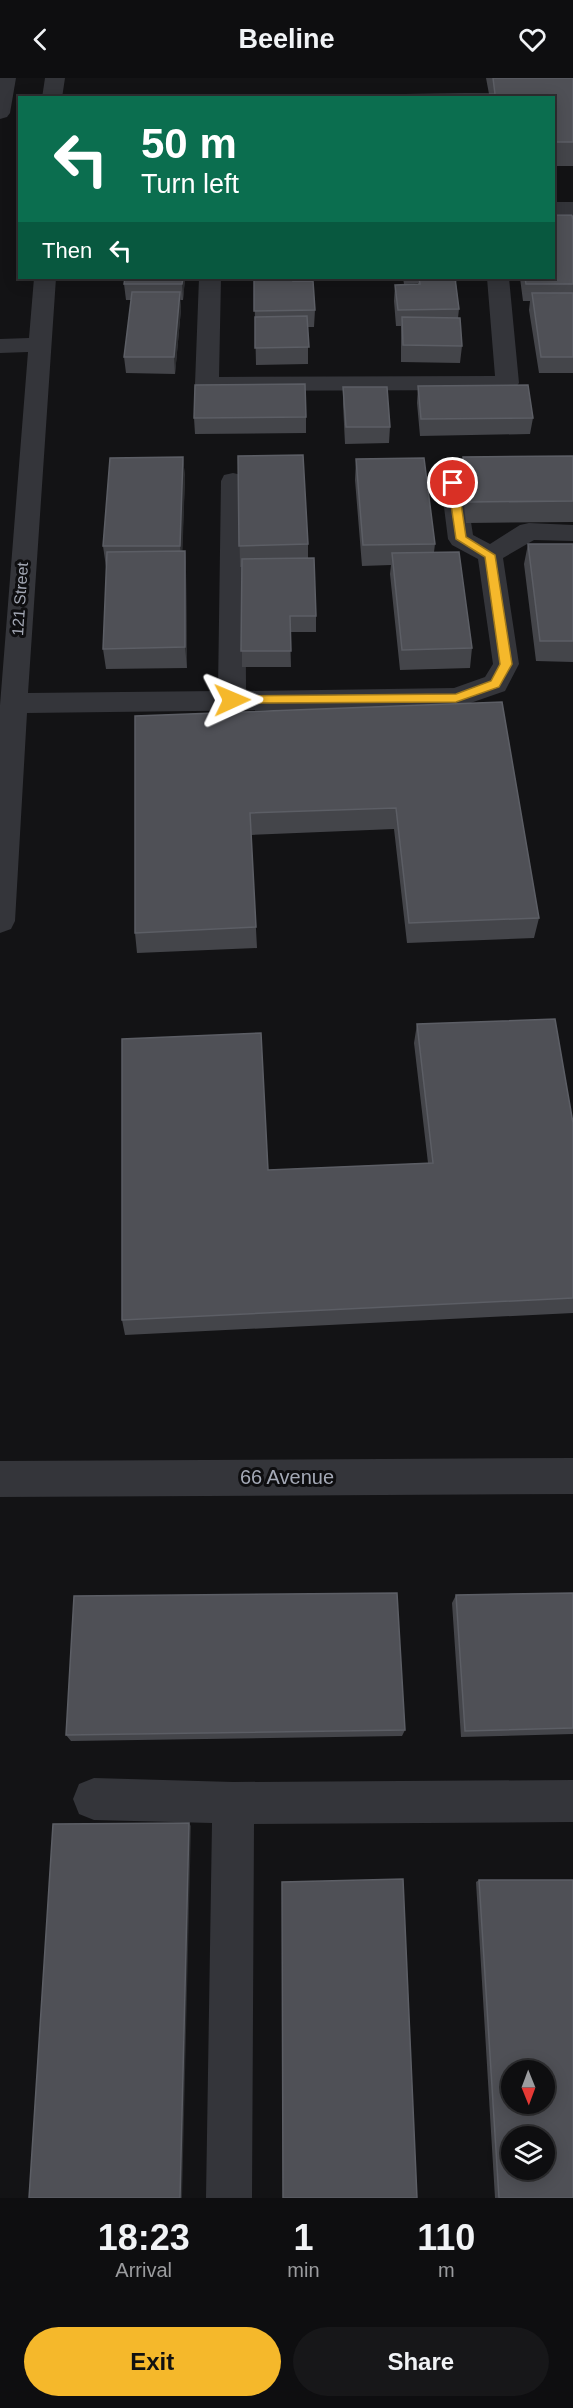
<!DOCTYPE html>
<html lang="en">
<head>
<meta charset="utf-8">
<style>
	body { margin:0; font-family:Helvetica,sans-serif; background:#171719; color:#f1f3f6; height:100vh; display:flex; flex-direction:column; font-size:22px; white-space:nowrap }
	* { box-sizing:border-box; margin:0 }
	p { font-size:20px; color:#9b9c9f }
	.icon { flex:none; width:33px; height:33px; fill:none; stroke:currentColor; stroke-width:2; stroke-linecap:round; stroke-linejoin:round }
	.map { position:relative; height:2120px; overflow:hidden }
	.drawer { display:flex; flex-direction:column; background:#0e0e10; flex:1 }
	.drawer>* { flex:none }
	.top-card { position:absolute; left:18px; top:18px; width:537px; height:183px; border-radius:0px; box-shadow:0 3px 15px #0003,0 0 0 2px #2e2e30; background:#0b6e4f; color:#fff; overflow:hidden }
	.needle { width:39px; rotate:179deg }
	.controls { position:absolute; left:501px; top:1982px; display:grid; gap:12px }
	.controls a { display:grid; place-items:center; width:54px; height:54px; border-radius:50%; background:#0e0e10; box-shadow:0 3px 15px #0003,0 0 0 2px #2e2e30; font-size:30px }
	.pin { position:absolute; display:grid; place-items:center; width:51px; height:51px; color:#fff; margin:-26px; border:3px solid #fff; border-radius:50%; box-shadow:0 2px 6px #0007 }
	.me { position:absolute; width:66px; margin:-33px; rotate:89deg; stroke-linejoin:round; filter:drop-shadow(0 0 4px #0008) }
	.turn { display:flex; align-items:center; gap:21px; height:126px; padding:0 24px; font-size:27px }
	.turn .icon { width:78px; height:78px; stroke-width:2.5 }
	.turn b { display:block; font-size:42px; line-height:51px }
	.then { display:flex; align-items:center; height:57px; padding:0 24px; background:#0003; gap:12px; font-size:22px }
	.eta { display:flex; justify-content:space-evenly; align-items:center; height:102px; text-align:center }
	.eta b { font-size:36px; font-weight:700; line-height:42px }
	.action { display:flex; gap:12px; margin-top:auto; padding:12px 24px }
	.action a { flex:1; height:69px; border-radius:36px; background:#f5b82b; color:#111; font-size:24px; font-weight:700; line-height:69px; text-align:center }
	.action a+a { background:#171719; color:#f1f3f6 }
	header { display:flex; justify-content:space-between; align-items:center; height:78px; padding:0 24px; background:#0e0e10; font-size:27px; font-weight:700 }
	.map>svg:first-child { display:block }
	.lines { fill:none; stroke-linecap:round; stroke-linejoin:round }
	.minor { fill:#34353a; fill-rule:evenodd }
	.wall { fill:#44454a }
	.shaded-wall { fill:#2c2d30 }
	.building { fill:#4f5056; stroke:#5c5e65; stroke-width:1.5; fill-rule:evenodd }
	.route { fill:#f5b82b; stroke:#9f781c; stroke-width:1.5 }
	.labels { text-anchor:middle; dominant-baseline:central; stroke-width:6; stroke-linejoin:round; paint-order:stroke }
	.far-street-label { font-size:16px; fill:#a4a9b6; stroke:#0e0e10 }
	.street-label { font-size:20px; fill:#a4a9b6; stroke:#0e0e10 }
</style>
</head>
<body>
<header><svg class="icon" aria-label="back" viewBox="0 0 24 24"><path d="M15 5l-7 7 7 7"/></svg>Beeline<svg class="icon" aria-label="heart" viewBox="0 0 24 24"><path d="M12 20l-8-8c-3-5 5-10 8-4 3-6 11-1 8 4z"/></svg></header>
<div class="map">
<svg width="573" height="2120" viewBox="0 0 573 2120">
	<rect width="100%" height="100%" fill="#131315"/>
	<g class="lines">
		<path class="minor" d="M0,0H16L10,35L7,39L0,41Z
			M45,0H65L62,20H42Z
			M554,124H573V136H554Z
			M34,200H56L28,615L218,613L221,403L224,397L233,395L242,397L245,403L246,613L454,610L485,599L493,586L478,481L452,467L448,461L441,405L444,399L453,397L462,399L465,405L473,457L490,466L520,447L529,445L573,447V463L534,462L503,480L519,586L505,613L456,630L27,635L15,843L11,851L0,855V627L28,274L0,275V261L29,260Z
			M199,200H221L219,299L495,298L487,200H509L519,305L515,310L507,312L207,313L199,311L195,306Z
			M573,1380V1416L0,1419V1383Z
			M94,1700L233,1704L573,1702V1744L254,1746L252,2120H206L212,1745L94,1742L79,1736L73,1721L79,1706Z"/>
	</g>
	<path class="wall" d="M486,0H573V88H554V20L489,16Z
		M573,142V295H539L529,232L530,223H523L520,200H554Z
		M185,200L183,222H180L181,231L175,296L126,295L124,279L131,222H126L124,206Z
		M254,200H299V203L315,232L314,249H308V286L256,287Z
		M403,200H457L456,205L459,231L458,240L462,268L460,285L401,284V248H396L394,223L395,207L418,206V205L404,206Z
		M418,308L533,340L530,356L420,358L417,325Z
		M343,309L390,349L389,365L345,366L343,326Z
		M306,339V355L195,356L194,340Z
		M238,378L308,466V480L316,538V554H290L291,589H242V489H240Z
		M573,378V444L466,445L461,400L463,379Z
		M183,379L185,400L182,473H185L186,493L187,590L106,591L103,571L107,489H106L103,468Z
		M356,381L435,466L434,474L472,570L470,590L400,592L390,496L391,487L362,488L355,402Z
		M528,466H573V584L536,583L524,486Z
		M502,624L539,840L534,860L407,865L394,751L251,757L257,870L137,875L135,855V638Z
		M417,946L573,1045V1235L125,1257L122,1242L268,1092L428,1085L414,965Z
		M573,1515V1656L461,1659L452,1525L456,1517Z
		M405,1652L402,1658L71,1663L66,1657Z
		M479,1802L573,2120H495L476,1804Z"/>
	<path class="shaded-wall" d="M183,200H185L183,222L182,206Z
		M180,214L181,231L175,296L174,279Z
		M183,379L185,400L182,489L180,468Z
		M185,473L186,493L187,590L185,569Z
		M189,1745L191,1748L182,2120H180Z"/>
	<path class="building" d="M493,0H573V64H554V20H374V17L495,16Z
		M554,137H572L573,142V206H526L525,200H554Z
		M125,200H183L182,206H124Z
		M254,200H293V203H313L315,232L254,233Z
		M419,200H455L459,231L398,232L395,207L420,206Z
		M132,214H180L174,279H124Z
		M532,215H573V279H541Z
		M307,238L309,269L255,270V239Z
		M402,239L460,240L462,268L403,267Z
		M305,306L306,339L194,340L195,307Z
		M528,307L533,340L421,341L418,308Z
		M343,309H387L390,349H346Z
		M303,377L308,466L239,468L238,378Z
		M573,378V423L469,424L463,379Z
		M183,379L180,468H103L110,380Z
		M424,380L435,466L363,467L356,381Z
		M528,466H573V563H540Z
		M185,473V569L103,571L107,474Z
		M459,474L472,570L402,572L392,475Z
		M314,480L316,538H290L291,573H241L242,481Z
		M502,624L539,840L409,845L396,730L250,735L256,849L135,855V638Z
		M555,941L573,1045V1220L122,1242V961L261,955L268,1092L433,1085L417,946Z
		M397,1515L405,1652L66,1657L74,1518Z
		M573,1515V1650L465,1653L456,1517Z
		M189,1745L180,2120H29L53,1746Z
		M403,1801L417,2120H283L282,1804Z
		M479,1802H573V2120H499ZM512,1992H544V2025H512ZM512,2058H544V2091H512Z"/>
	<path class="route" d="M453,401L458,405L466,459L495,477L512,586L499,609L456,624L228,625V619L232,618L456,616L491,603L500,586L485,479L456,461L448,405Z"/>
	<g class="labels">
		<g class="far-street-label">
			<text transform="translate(20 521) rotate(-86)">121 Street</text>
		</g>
		<g class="street-label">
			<text x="287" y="1399">66 Avenue</text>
		</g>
	</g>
</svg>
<div class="controls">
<a><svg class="needle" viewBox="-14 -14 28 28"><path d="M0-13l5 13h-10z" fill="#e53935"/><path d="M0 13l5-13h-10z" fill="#9b9c9f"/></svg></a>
<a><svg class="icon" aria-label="layers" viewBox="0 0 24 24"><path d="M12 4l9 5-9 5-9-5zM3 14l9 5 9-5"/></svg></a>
</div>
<div class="pin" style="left:453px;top:405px;background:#d93025"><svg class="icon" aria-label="arrive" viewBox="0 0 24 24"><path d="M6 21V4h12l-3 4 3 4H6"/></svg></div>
<svg class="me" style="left:232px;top:622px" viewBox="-20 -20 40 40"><path d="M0-17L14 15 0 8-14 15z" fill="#f5b82b" stroke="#fff" stroke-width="4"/></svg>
<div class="top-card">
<div class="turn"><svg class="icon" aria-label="left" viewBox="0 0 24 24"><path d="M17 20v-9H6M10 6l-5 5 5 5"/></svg><div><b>50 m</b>Turn left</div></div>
<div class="then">Then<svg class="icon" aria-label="left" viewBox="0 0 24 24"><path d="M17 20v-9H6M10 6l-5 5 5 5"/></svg></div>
</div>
</div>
<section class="drawer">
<div class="eta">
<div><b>18:23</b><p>Arrival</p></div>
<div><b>1</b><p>min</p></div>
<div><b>110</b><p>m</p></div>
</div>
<div class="action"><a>Exit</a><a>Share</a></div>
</section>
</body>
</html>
